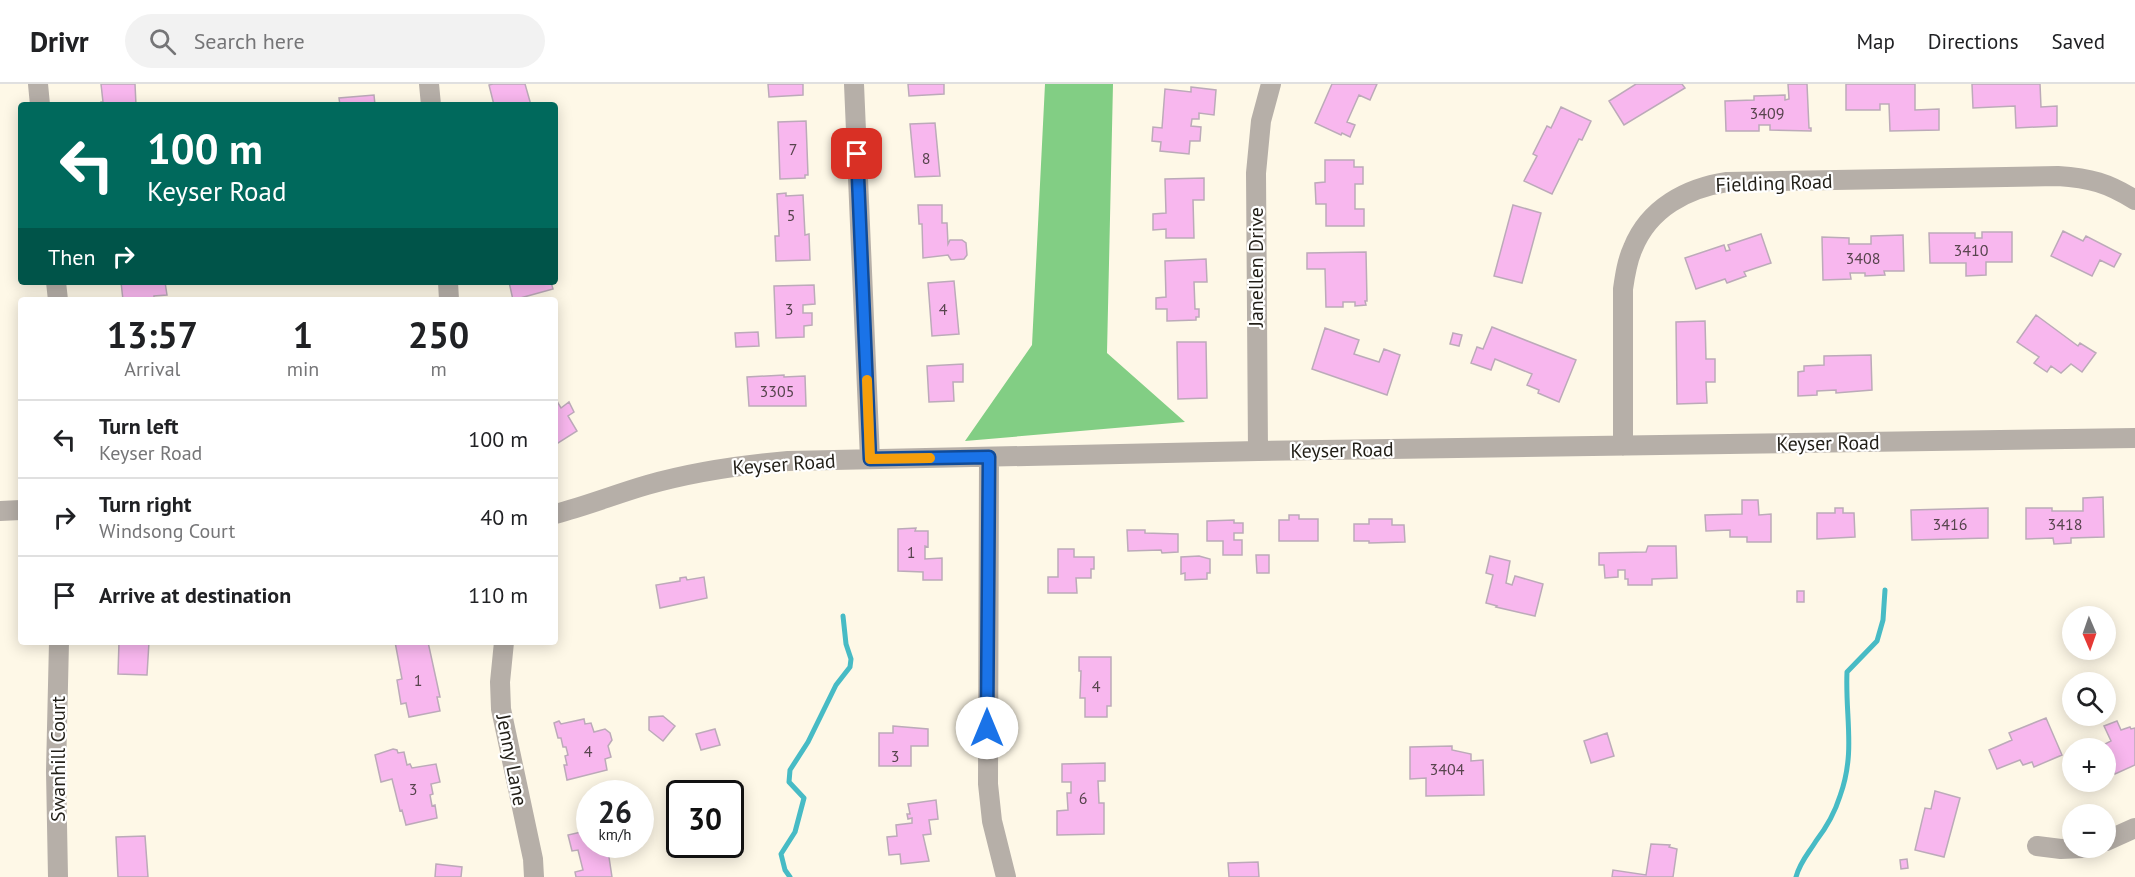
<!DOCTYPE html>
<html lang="en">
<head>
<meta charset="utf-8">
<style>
	body { margin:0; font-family:"PT Sans",sans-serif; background:#f2f2f2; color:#202124; height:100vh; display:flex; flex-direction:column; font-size:22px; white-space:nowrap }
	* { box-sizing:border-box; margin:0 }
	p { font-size:20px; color:#757577 }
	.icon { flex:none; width:33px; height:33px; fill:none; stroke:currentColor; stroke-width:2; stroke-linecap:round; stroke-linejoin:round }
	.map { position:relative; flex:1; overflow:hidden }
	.panel { position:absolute; left:18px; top:213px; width:540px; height:348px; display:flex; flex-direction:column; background:#fff; border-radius:6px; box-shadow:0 3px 15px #0003 }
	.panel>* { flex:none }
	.guide { position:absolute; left:18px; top:18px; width:540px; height:183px; border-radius:6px; box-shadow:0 3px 15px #0003; background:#00695c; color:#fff; overflow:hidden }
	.needle { width:39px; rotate:178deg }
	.buttons { position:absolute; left:2062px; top:522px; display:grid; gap:12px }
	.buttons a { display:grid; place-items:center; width:54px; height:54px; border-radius:50%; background:#fff; box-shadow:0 3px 15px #0003; font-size:30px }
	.speed { position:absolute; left:576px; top:696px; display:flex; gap:12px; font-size:30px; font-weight:700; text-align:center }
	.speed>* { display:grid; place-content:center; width:78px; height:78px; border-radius:50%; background:#fff; box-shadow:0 3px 15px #0003; line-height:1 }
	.speed small { font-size:15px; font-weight:400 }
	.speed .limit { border:3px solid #111; border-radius:9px; background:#fff; color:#111 }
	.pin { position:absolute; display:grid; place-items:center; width:51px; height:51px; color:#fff; margin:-26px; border-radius:12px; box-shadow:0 3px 9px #0006 }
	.me { position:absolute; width:66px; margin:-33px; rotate:0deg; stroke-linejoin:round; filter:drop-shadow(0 0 4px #0008) }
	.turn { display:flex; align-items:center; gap:21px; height:126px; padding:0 30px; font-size:27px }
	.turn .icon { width:78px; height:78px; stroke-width:2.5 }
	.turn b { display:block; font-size:42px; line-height:51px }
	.then { display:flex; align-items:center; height:57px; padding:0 30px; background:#0003; gap:12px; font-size:22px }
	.eta { display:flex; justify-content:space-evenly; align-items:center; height:102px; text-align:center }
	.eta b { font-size:36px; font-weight:700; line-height:42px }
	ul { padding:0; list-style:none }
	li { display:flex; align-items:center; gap:18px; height:78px; padding:0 30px; border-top:2px solid #e0e0e0 }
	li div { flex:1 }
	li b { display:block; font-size:22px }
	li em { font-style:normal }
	header { display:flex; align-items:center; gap:36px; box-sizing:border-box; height:84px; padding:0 30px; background:#fff; border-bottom:2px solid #e0e0e0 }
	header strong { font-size:28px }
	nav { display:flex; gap:33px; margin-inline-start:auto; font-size:21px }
	.search { width:420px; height:54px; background:#f2f2f2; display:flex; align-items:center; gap:15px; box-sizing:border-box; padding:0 21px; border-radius:33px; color:#757577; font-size:22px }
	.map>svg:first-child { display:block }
	.forest { fill:#82ce84 }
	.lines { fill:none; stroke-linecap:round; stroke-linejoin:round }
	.stream { stroke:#47bbc5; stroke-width:5 }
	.building { fill:#f8b7ee; stroke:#bcaab9; stroke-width:1.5 }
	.minor { stroke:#b6afa8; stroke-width:20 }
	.route-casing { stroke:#114b97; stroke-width:15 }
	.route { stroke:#1a73e8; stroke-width:10 }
	.slow { stroke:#f59e0b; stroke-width:10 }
	.labels { text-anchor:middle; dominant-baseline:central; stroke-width:4.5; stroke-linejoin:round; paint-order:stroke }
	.number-label { font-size:16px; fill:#57444d }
	.street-label { font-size:20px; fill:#211e17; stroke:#fff }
</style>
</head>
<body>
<header>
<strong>Drivr</strong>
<div class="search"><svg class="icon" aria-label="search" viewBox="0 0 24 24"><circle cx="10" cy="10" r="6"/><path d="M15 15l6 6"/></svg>Search here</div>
<nav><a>Map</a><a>Directions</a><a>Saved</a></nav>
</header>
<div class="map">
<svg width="2135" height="793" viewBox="0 0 2135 793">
	<rect width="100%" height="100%" fill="#fef8e7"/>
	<path class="forest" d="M1045,0H1113L1107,269L1185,338L965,357L1032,261Z"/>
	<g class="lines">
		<path class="stream" d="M790,793L785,786L781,770L795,748L804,714L789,698L790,686L808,658L836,601L850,583L851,575L846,560L843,532
			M1796,793C1800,778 1808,770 1816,757C1826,744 1835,728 1840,712C1856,668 1845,633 1847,588L1877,557L1883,536L1885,506"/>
	</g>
	<path class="building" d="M101,0H135L136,21H101V18H103Z
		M493,0H525L531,21H494L489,1Z
		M768,0H803V11L769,13Z
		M908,0H944V10L909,12Z
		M1332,0H1377L1370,16L1359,11L1347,38L1355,41L1350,53L1342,49L1341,51L1315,39Z
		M1636,0H1682L1685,4L1624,41L1609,17Z
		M1788,0H1807L1809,44H1811V47L1770,46V41H1759V47H1726L1725,17L1754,16V12L1785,11V16L1789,15Z
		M1846,0H1915V26L1939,25V46L1890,47L1889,20H1880V26H1846Z
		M1972,0H2040L2041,23L2057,22V42L2016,44L2015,22L1973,24Z
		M1191,3L1216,6L1214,31L1199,29V35H1192L1191,42L1201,43L1200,57H1190L1189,70L1160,67L1161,58L1152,57L1153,43L1162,44L1165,5L1191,8Z
		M374,11L375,21H340L339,14Z
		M1561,23L1591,37L1582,56L1579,55L1552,110L1524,97L1537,72L1533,70L1547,42L1551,44Z
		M806,37L808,91H805V94L780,95L778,38Z
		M935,39L940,92L915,93L910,40Z
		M1325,76H1354V83H1363V100H1355V125H1364V142H1326V120H1316L1315,99L1325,98Z
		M1204,94V116H1193L1194,154H1166V145L1153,146V130L1166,129L1165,95Z
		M786,109V112L803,111L805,151L809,150L810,176L776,177L775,152H779L777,110Z
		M918,121H942V139H947L948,160L950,156H962L966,159L967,171L964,175L951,176L948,171L923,174L922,140H919Z
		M1513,121L1541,129L1522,199L1494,192Z
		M2063,147L2083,157L2086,152L2121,170L2114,183L2100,176L2092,192L2051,172Z
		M1982,148H2012V178H1986V191L1966,192V179H1930L1929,149H1975V154H1982Z
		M1761,150L1771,179L1744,188L1746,192L1727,199L1725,195L1696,205L1685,174L1724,161L1726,167L1730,166L1728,161Z
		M1903,151L1904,187H1884L1885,191L1865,192V189H1850L1851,195L1823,196L1822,153L1849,154V160H1871V152Z
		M1366,168L1367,217H1365L1366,221L1355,222V218H1343V223H1326L1325,185H1307V169Z
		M1206,175L1207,198H1194L1195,225H1199V233H1196V236L1167,237V225H1156V214L1166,213L1165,177Z
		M954,197L959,250L932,252L928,199Z
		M121,198H165L167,211L154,212V216H123Z
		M509,198H551L553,205L513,216Z
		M814,201L815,220L803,221V229H812V241L804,242V253L776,254L774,202Z
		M2036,231L2078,262L2080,259L2096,269L2082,288L2071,280L2061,289L2051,282L2047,288L2034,279L2039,273L2017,258Z
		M1705,237L1706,275H1715V298H1706L1707,319L1677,320L1676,238Z
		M1492,243L1576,276L1559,318L1538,309L1539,306L1527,301L1532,290L1495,275L1491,286L1471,279L1477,263L1483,265Z
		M1325,244L1359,256L1354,270L1379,278L1384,265L1400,271L1387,311L1312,285Z
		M758,248L759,262L736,263L735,249Z
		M1453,249L1462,251L1459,262L1450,260Z
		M1177,258H1206L1207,314L1178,315Z
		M1871,271L1872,306L1836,309V306L1817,307V311L1798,312V288L1804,287V282L1824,281V272Z
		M963,280V298H953L954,317L929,318L927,282Z
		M784,291V293L805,292L806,322H749L747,293Z
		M555,314L561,324L569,318L574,328L568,332L577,347L555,361Z
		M2103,413L2104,453L2071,454V459L2054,460L2053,454L2026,455V424H2052V427H2083V414Z
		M1742,416H1758L1759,431L1771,430V458H1747V453H1730V446L1706,447L1705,431L1742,430Z
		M1835,424H1843V429H1854L1855,453L1817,455V429H1835Z
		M1988,424V454L1912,456L1911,426Z
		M1289,431H1299V435H1318V457H1279V436H1289Z
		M1369,435H1392V441H1404L1405,458L1369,459V457H1354V440H1369Z
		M1234,436V439H1243V449H1234V456H1242V471H1223V457H1207V437Z
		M916,444L915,447H928V463L925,462V475L942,474V496H923V488L898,487V445Z
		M1127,446H1145V449L1178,450V468L1162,469L1161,466L1128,467Z
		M1648,462H1676L1677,494L1652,495V501H1628V495H1625V486H1618V493L1605,494L1604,481H1599V469L1646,468Z
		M1058,465H1074V473H1094V485H1091V494H1076L1077,509H1048V493H1058Z
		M1256,471H1269V489H1257Z
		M1199,472L1210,475V489H1207V495L1185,496V489L1181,490V473Z
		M1490,472L1510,477L1506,499L1512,501L1515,492L1543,500L1535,532L1496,523L1497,522L1486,519L1493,491L1486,489Z
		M686,493L687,496L704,493L707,514L660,524L656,501L680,497V494Z
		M1797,507H1804V518H1797Z
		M119,558H151H149L147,591L118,590Z
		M395,558H428L440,613H437L440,627L409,633L406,619L401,620L397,596L402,595Z
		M1079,573H1111V622H1107V633H1085V614H1080L1081,587H1079Z
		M663,632L675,642L663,657L649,646V633Z
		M2046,634L2062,671L2034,683L2032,678L2023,681L2020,676L1997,685L1989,666L2012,656L2009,649Z
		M584,635L585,640L591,639L594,648L605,645L610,649L612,656L608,662L611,673L605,675L607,686L567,696L564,681H567L565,672L568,671L566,663H563L561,654H558L554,639L559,637L561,640Z
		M2117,637L2121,646L2130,643L2131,645L2135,644V681L2115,690L2103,661L2111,657L2104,642Z
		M893,642L928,645V662H911V682H879V649H893Z
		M715,645L720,661L701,666L696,650Z
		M1607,649L1614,672L1591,679L1584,657Z
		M1452,662V666L1471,670V677L1483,676L1484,711L1426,712V694L1410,695V663Z
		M393,665L397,666L398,669L404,668L407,681L410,680L412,684L436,680L440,698L431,700L433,710L430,711L432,722L435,721L437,734L406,741L402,726L400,727L392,695L381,698L375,671Z
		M1105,679V697H1098L1099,719H1104V750L1057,751V727L1068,726L1067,709H1071V698H1062V680Z
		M1935,707L1960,714L1944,773L1915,766L1925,724L1931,725Z
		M936,716L938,735L929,736L931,750L923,751L929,777L901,780L900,770L889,771L887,753L897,752L896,741L912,739V734L908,735L907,730H910L908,720Z
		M590,746V760H607L612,793H576L575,788L583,786L578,766L572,767L568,751Z
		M145,752L148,793H118L116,753Z
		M1651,760L1670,761L1669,763L1677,765L1673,793H1612L1613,786L1646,791Z
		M1907,775L1908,784L1901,785L1900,776Z
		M1258,778L1259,793H1229L1228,779Z
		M436,780L462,783L461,793H435Z"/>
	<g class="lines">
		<path class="minor" d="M38,0L40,21
			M429,0L431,21
			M854,0L870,375
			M56,198L58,216
			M448,198L449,216
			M1623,362V205C1625,191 1627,177 1633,164C1649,124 1687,104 1727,98L2058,92C2090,94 2108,99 2135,116
			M1258,367L1256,89L1261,37L1271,0
			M989,373L988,700L992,737L1006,793
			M0,427L21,426
			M555,430C586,422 616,410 647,401C693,388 740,381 788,377L1258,367L2135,354
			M504,558L500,598L501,625L533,775L534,793
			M2106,757L2135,744
			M2037,762L2061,765L2083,764
			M58,793L56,687L59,558"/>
	</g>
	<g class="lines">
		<g class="route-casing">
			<path id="route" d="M857,70L870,375L989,373L987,644"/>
		</g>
		<use href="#route" class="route"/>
		<path class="slow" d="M867,296L870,375L930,374"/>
	</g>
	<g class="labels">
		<g class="number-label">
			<text x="1767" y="29">3409</text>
			<text x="793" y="65">7</text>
			<text x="926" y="74">8</text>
			<text x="791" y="131">5</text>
			<text x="1971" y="166">3410</text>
			<text x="1863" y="174">3408</text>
			<text x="789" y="225">3</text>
			<text x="943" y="225">4</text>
			<text x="777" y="307">3305</text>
			<text x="1950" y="440">3416</text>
			<text x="2065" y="440">3418</text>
			<text x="911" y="468">1</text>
			<text x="418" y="596">1</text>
			<text x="1096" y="602">4</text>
			<text x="588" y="667">4</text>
			<text x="895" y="672">3</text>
			<text x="1447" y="685">3404</text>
			<text x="413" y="705">3</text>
			<text x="1083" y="714">6</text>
		</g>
		<g class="street-label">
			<text transform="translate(1774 99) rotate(-2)">Fielding Road</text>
			<text transform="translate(1256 183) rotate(-90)">Janellen Drive</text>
			<text transform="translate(1828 359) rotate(-1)">Keyser Road</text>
			<text transform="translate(1342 366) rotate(-1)">Keyser Road</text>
			<text transform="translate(784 380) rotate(-4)">Keyser Road</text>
			<text transform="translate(58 675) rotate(-90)">Swanhill Court</text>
			<text transform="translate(512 676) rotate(79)">Jenny Lane</text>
		</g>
	</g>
</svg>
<div class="buttons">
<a><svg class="needle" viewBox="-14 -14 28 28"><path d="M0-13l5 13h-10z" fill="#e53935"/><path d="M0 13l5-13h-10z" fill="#757577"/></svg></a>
<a><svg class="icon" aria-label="search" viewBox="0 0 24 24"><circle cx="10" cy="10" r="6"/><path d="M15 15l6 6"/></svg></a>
<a>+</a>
<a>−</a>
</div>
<div class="speed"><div>26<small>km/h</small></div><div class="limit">30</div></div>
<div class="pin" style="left:857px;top:70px;background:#d93025"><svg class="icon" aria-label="arrive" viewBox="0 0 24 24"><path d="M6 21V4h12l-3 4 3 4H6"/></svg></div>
<svg class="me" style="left:987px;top:644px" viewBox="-20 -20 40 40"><circle r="19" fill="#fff"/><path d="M0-13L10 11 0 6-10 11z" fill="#1a73e8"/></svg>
<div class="guide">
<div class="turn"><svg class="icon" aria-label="left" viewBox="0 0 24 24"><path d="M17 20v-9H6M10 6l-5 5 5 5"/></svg><div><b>100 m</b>Keyser Road</div></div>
<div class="then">Then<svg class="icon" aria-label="right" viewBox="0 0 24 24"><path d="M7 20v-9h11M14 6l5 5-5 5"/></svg></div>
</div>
<section class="panel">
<div class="eta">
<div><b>13:57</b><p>Arrival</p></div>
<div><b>1</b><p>min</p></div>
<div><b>250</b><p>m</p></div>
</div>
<ul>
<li><svg class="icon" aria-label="left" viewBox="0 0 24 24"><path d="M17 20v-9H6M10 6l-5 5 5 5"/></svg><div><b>Turn left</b><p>Keyser Road</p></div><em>100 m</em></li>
<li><svg class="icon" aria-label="right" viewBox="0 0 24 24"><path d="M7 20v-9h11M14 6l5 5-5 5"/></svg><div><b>Turn right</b><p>Windsong Court</p></div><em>40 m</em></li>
<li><svg class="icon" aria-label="arrive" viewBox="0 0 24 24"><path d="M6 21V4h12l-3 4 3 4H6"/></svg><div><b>Arrive at destination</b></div><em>110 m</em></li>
</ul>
</section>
</div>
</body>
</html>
